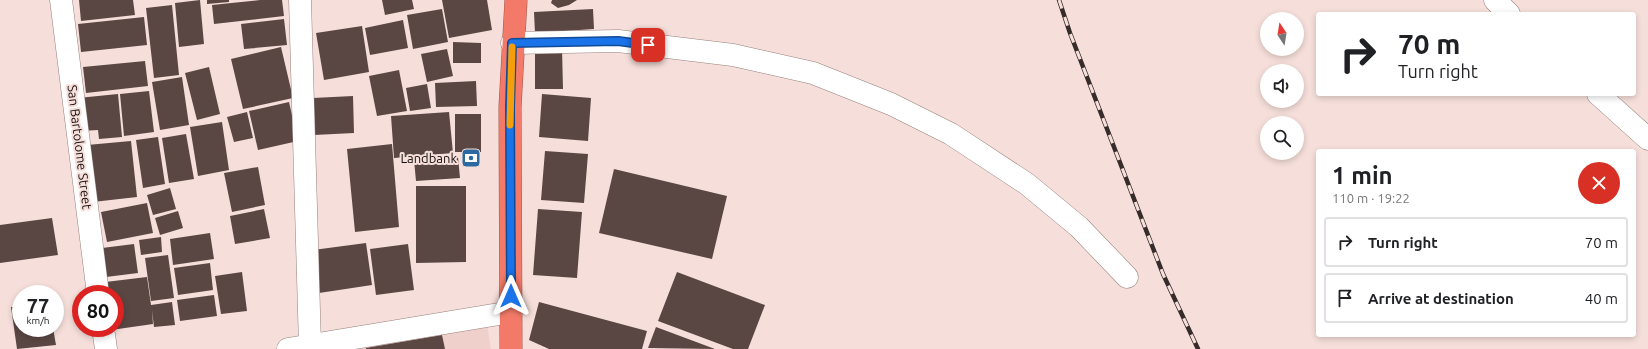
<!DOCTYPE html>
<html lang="en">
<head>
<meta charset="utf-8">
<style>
	body { margin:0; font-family:Ubuntu,sans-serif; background:#f2f2f2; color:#202124; height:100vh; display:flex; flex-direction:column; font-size:15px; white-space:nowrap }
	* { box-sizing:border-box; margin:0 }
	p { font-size:13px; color:#757577 }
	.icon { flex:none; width:22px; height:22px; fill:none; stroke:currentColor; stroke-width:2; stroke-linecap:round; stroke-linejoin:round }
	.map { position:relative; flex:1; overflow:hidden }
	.sheet { position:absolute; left:1316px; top:149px; width:320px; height:188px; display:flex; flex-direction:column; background:#fff; border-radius:4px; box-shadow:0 2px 6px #0003 }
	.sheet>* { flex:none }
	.top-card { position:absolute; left:1316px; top:12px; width:320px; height:84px; border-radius:4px; box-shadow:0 2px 6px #0003; background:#fff; color:#202124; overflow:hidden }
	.needle { width:26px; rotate:348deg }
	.fabs { position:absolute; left:1260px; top:12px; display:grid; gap:8px }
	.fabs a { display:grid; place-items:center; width:44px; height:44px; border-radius:50%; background:#fff; box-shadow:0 2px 6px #0003; font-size:20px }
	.speed { position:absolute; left:12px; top:285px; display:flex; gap:8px; font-size:20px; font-weight:700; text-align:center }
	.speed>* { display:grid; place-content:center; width:52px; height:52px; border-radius:50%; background:#fff; box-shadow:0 2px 6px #0003; line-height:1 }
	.speed small { font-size:10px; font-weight:400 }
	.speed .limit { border:6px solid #d22; background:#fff; color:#111 }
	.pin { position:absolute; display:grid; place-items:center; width:34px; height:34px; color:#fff; margin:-17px; border-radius:8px; box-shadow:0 2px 6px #0006 }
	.me { position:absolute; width:44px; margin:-22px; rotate:0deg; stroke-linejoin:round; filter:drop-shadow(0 0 3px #0008) }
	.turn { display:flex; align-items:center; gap:14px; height:84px; padding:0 16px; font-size:18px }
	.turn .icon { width:52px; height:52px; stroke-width:2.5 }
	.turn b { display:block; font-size:28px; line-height:34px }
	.round { display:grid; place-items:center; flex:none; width:42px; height:42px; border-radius:21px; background:#f2f2f2 }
	.overview { display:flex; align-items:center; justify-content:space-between; height:68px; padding:0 16px }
	h1 { font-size:24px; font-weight:600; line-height:30px }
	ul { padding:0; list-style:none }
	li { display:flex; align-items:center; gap:12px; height:50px; margin:0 8px 6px; padding:0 8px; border:2px solid #e0e0e0; border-radius:4px }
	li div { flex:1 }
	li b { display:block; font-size:15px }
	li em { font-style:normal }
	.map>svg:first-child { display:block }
	.built { fill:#efd0ca }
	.building { fill:#5a4743 }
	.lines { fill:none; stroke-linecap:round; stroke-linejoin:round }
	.street-casing { stroke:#96817d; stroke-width:23 }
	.highway-casing { stroke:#a55448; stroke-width:23 }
	.street { stroke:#fff; stroke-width:22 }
	.highway { stroke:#f37a68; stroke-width:22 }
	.rail-casing { stroke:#362c2b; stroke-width:4.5 }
	.rail { stroke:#f6dfda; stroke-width:3; stroke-dasharray:9; stroke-linecap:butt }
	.route-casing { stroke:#114b97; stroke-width:10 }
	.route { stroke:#1a73e8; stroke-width:7 }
	.slow { stroke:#f59e0b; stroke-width:7 }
	.labels { text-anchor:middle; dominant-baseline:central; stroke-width:4; stroke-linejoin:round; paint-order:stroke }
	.street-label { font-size:13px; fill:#150e0d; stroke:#f6dfda }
	.poi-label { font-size:13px; fill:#150e0d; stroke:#f6dfda; text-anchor:end }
</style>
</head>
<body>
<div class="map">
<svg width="1648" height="349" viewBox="0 0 1648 349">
	<rect width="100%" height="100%" fill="#f6dfda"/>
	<path class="built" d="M487,324L491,349H319Z"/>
	<path class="building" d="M79,0H133L135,15L81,21Z
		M200,0L204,44L179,47L175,3Z
		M207,0H229V2L207,4Z
		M260,0H282L284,16L214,24L212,5Z
		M382,0H412L414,9L385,15Z
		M442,0H487L492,30L449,38Z
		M552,0H577L569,5L558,8L551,3Z
		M172,5L179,75L154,78L146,8Z
		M442,9L448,42L413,49L407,15Z
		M593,9L594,29L535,33L534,12Z
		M144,17L147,45L81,52L78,24Z
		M284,19L287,45L244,49L241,24Z
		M403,20L408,48L370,55L365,28Z
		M362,26L369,72L324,80L316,33Z
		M453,42L481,43V63H453Z
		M281,47L293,98L243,109L231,59Z
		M535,48H562L563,89H535Z
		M447,49L453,76L427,82L421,54Z
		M145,61L148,86L86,93L83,67Z
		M209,67L220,114L197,120L185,73Z
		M399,70L407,111L377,116L369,76Z
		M182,77L189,125L160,130L152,82Z
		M476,81L477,106L436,107L435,83Z
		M427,84L431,108L410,111L406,88Z
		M149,91L154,132L124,136L120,94Z
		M118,94L122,137L99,139L98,130L82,131L78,98Z
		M542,94L591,98L588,141L539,137Z
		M353,96L354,133L314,135L313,98Z
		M289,102L298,141L258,150L249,111Z
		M247,112L253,138L234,142L227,117Z
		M449,112L453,153L394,158L391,116Z
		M455,114H481V152H455Z
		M222,122L229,170L198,176L190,127Z
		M186,134L194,179L169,183L162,138Z
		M158,137L165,184L143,188L136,140Z
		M131,141L137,197L93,202L87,145Z
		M392,144L399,227L355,232L347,149Z
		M545,151L588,154L584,203L541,200Z
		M458,157L460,178L416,181L414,160Z
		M258,167L265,205L232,212L224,173Z
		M614,169L727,196L712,259L599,233Z
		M416,186H466V262L416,263Z
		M170,188L176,209L153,215L147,195Z
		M147,203L153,233L107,242L101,212Z
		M264,209L270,238L235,244L230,216Z
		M538,209L582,212L577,278L533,275Z
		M178,211L183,228L160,235L155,218Z
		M52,218L58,255L0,263V225Z
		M210,233L214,259L173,265L170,239Z
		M161,237L162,252L141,255L139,240Z
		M366,243L372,285L319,293L313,250Z
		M134,244L138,273L98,278L94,249Z
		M408,244L414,290L376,295L370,249Z
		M168,255L174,298L151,301L145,258Z
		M210,263L213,290L178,295L174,268Z
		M242,272L247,311L221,314L215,276Z
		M677,272L765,305L748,349H733L658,321Z
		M147,277L151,305L172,302L175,325L154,327L152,310L153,324L104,331L103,328H115V294H99L97,283Z
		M214,295L217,316L180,321L177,300Z
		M539,302L647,331L642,349H549L529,340Z
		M21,306V328H53L56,345L17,349L11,307Z
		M656,327L715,349L648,348Z
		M442,335L445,349H366V348Z"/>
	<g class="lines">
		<g class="street-casing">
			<path id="street" d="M61,0L98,294
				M300,0L310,346
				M1495,0L1509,14
				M512,43L618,41L733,55L813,73L891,104L951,134L1027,184L1079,227L1127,277
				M1598,94L1648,139
				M103,328L106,349
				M288,349L511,312"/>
		</g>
		<g class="highway-casing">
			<path id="highway" d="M511,349L510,107L516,0"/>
		</g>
		<use href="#street" class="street"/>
		<use href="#highway" class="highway"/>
		<g class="rail-casing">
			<path id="rail" d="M1059,0L1070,33L1163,274L1198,349"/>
		</g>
		<use href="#rail" class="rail"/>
	</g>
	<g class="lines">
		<g class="route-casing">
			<path id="route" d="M511,296L510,107L512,43L618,41L648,45"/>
		</g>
		<use href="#route" class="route"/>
		<path class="slow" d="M510,125L512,47"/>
	</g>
	<defs>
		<g id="bank-square" transform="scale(1)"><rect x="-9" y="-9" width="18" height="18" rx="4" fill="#2d69a1" stroke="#f6dfda"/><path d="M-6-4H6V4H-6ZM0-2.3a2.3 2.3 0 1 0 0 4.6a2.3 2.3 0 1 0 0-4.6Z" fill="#fff"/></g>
	</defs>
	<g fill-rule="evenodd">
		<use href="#bank-square" x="471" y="158"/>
	</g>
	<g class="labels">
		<g class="street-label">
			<text transform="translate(80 147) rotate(83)">San Bartolome Street</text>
		</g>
		<g class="poi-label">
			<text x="457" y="158">Landbank</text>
		</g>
	</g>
</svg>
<div class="fabs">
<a><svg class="needle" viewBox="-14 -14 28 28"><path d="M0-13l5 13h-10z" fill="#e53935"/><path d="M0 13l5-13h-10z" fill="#757577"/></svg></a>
<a><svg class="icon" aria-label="sound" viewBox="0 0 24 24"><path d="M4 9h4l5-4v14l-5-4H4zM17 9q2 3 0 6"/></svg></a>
<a><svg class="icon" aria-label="search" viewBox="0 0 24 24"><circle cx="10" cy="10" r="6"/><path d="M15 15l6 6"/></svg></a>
</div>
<div class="speed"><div>77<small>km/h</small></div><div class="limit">80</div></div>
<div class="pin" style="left:648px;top:45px;background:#d93025"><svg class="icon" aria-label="arrive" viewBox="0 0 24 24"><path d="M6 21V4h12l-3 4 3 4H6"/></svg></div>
<svg class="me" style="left:511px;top:296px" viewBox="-20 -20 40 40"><path d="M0-17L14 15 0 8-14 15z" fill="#1a73e8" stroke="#fff" stroke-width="4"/></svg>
<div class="top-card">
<div class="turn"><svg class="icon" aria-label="right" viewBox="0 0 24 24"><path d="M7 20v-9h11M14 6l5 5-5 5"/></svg><div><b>70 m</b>Turn right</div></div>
</div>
<section class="sheet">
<div class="overview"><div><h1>1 min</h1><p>110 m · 19:22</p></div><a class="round" style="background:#d93025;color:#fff"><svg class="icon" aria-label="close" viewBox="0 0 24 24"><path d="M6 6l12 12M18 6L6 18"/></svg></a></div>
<ul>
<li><svg class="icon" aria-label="right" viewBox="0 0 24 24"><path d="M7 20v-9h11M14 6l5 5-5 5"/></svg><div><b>Turn right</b></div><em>70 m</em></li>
<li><svg class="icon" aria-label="arrive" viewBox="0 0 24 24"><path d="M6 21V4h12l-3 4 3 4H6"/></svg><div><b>Arrive at destination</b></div><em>40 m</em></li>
</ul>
</section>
</div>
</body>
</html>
